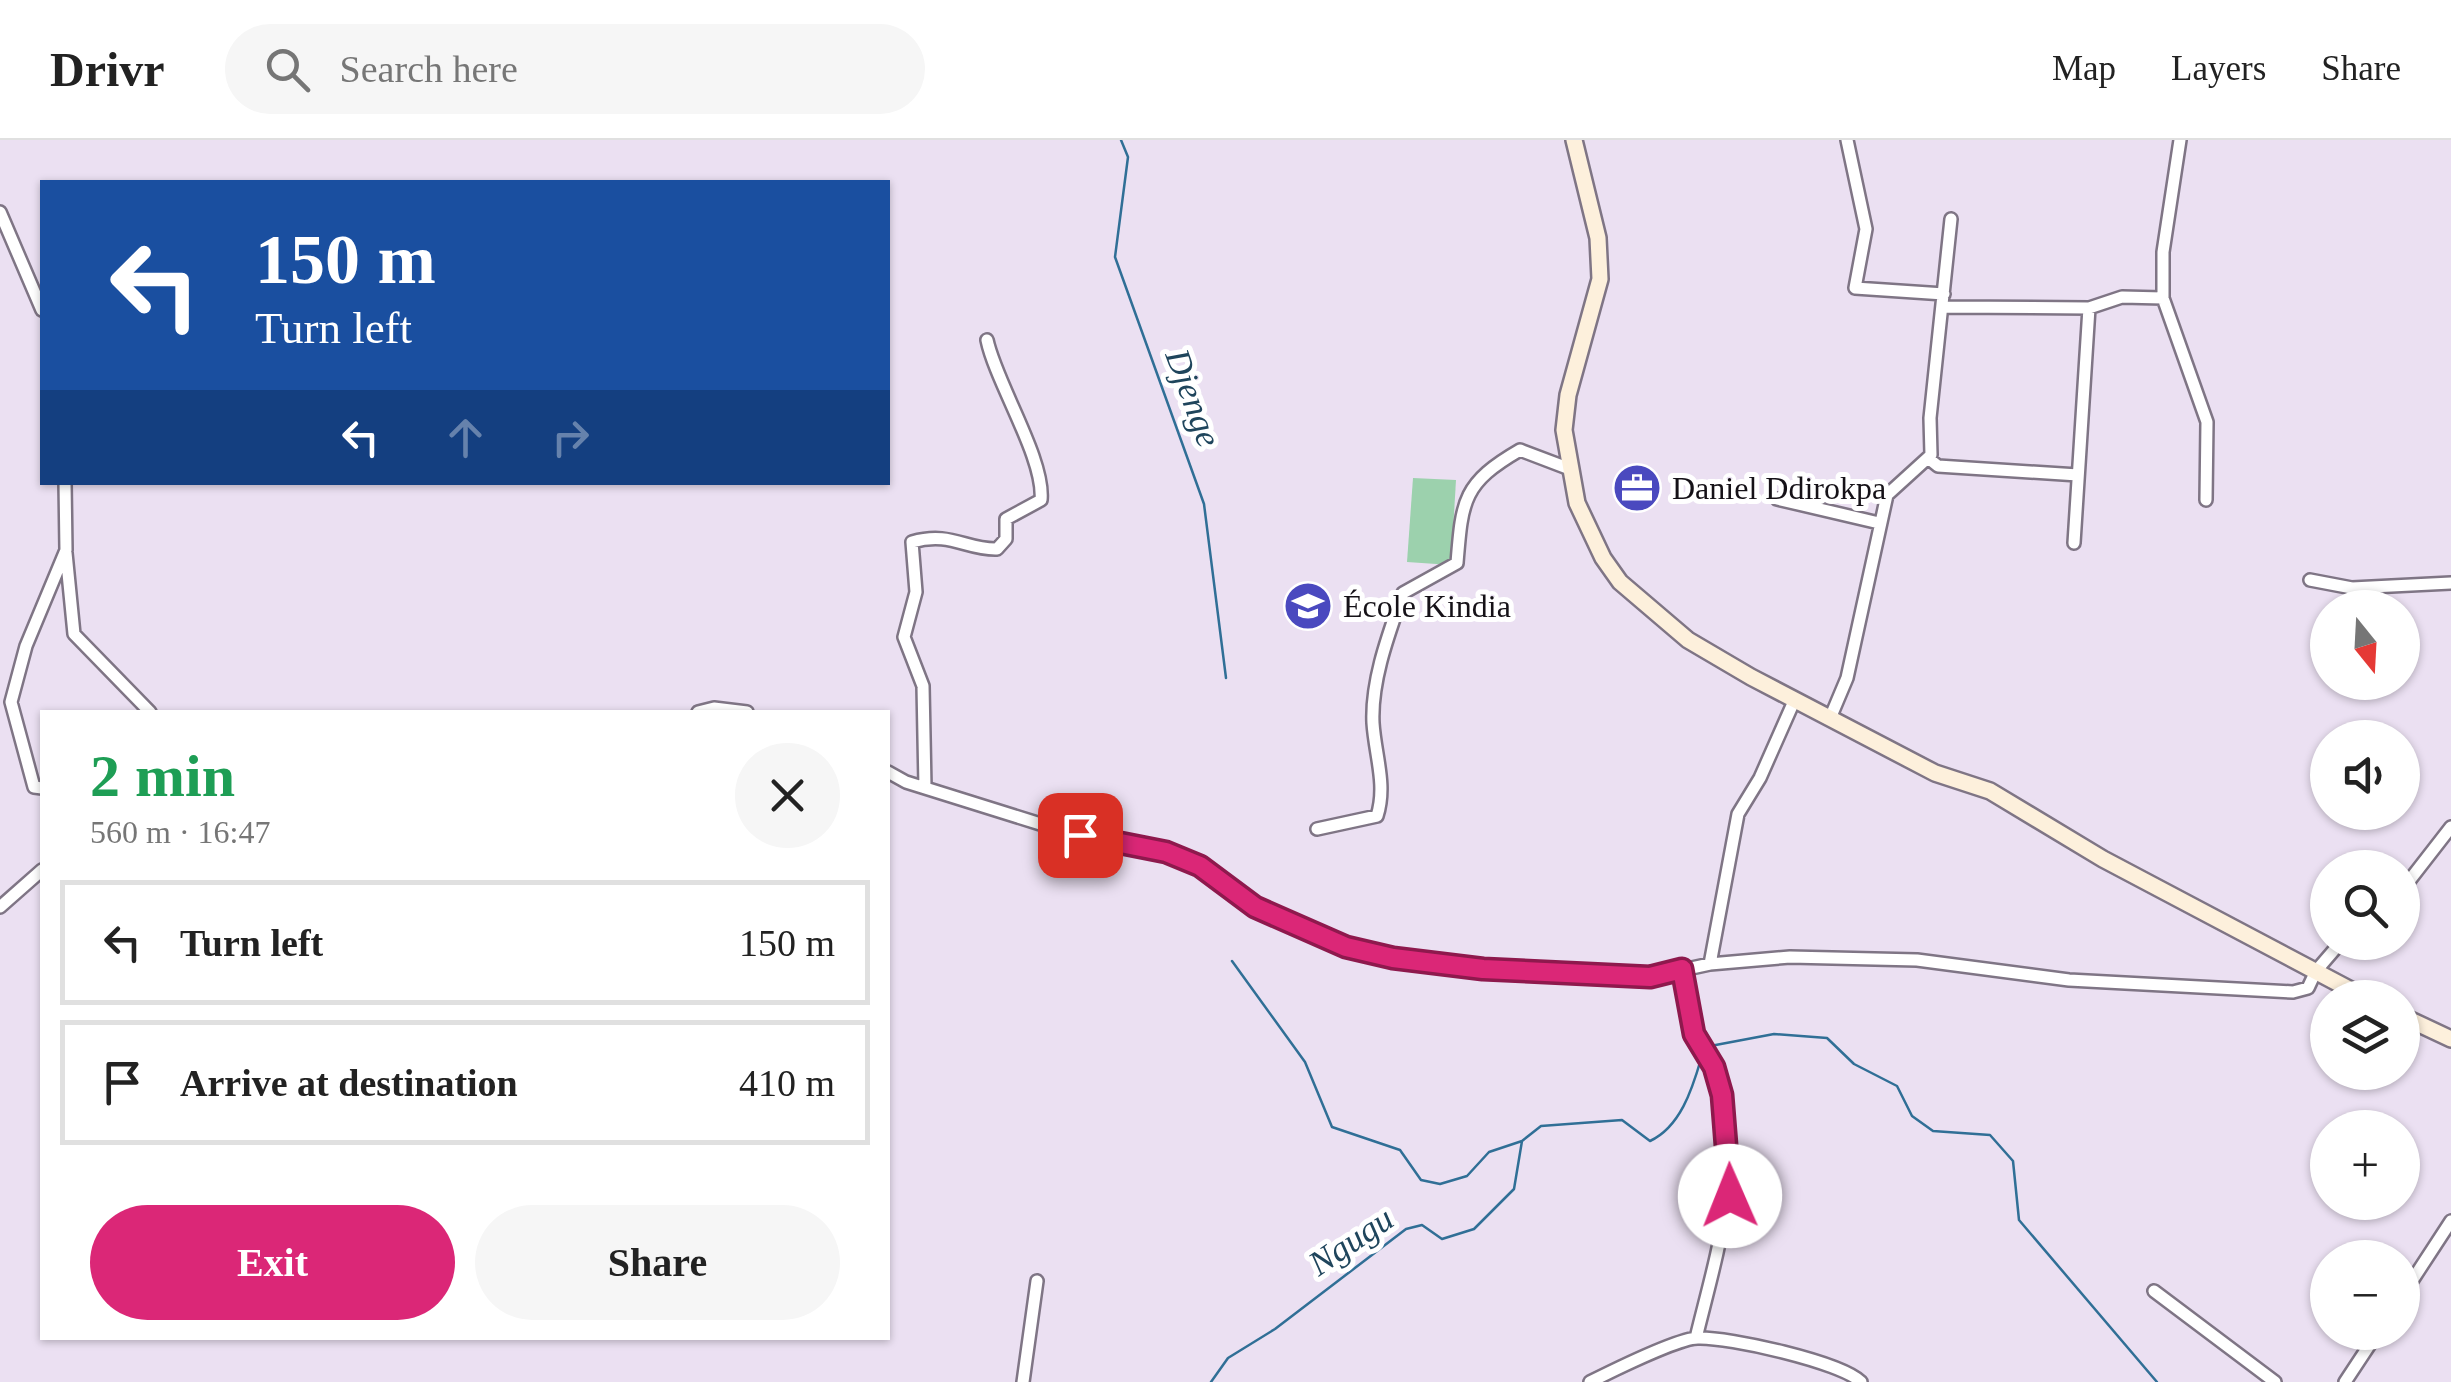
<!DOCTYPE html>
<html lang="en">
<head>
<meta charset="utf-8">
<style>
	body { margin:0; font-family:Georgia,serif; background:#f6f6f6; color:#222; height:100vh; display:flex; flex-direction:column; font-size:38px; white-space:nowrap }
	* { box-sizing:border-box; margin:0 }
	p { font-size:32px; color:#767676 }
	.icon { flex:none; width:55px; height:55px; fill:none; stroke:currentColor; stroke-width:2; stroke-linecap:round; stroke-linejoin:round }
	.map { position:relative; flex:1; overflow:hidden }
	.drawer { position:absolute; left:40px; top:570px; width:850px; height:630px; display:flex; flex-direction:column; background:#fff; border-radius:0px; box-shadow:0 2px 8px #0004 }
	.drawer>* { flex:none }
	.guide { position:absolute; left:40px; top:40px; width:850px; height:305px; border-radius:0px; box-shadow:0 2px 8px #0004; background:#1a4fa0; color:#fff; overflow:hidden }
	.needle { width:65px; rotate:162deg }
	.controls { position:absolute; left:2310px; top:450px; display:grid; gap:20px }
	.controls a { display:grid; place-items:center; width:110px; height:110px; border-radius:50%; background:#fff; box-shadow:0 2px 8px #0004; font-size:50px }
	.pin { position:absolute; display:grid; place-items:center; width:85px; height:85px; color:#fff; margin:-42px; border-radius:20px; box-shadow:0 5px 15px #0006 }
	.me { position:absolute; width:110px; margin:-55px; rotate:359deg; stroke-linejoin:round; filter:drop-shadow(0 0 8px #0008) }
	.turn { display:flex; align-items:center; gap:35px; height:210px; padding:0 50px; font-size:45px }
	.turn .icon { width:130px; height:130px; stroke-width:2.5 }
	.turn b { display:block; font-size:70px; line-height:85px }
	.lanes { display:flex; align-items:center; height:95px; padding:0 50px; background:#0003; justify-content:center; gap:50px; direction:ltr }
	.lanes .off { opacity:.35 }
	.round { display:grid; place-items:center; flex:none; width:105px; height:105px; border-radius:52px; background:#f6f6f6 }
	.overview { display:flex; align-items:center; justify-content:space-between; height:170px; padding:0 50px }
	h1 { font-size:60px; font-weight:700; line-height:75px; color:#1e9e55 }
	.action { display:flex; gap:20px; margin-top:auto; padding:20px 50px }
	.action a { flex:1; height:115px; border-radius:60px; background:#db2777; color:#fff; font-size:40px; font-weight:700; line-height:115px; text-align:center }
	.action a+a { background:#f6f6f6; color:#222 }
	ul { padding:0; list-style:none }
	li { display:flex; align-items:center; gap:30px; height:125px; margin:0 20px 15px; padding:0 30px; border:5px solid #e0e0e0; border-radius:0px }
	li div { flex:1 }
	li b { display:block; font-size:38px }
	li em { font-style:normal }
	header { display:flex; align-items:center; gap:60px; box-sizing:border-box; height:140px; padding:0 50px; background:#fff; border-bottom:2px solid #e0e0e0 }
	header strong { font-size:48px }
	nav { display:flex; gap:55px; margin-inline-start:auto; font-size:35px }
	.search { width:700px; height:90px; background:#f6f6f6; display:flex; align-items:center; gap:25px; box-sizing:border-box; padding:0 35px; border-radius:55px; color:#767676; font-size:38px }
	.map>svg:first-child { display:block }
	.green { fill:#9cd1ad }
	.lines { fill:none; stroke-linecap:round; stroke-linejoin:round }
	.stream { stroke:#306f96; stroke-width:2.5 }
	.street-casing { stroke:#7f7585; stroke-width:16 }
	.secondary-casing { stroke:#7f7585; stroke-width:20 }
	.street { stroke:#fff; stroke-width:11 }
	.secondary { stroke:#fdf0dc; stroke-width:15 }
	.route-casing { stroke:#8e194d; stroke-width:25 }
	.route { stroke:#db2777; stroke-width:18 }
	.labels { text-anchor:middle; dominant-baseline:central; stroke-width:10; stroke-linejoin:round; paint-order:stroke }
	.poi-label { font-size:32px; fill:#151117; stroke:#fff; text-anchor:start }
	.water-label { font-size:35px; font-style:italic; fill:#1f455c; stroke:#fff }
</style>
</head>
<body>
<header>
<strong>Drivr</strong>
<div class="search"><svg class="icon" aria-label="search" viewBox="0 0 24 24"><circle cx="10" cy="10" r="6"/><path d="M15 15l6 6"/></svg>Search here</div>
<nav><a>Map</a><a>Layers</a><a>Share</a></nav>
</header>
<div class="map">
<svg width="2451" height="1242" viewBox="0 0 2451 1242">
	<rect width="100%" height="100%" fill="#ebe0f2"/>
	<path class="green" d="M1413,338L1456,340L1451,425L1407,422Z"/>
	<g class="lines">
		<path class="stream" d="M1121,0L1128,17L1115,117L1204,364L1226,538
			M1232,821L1305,922L1332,987L1400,1010L1421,1040L1440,1044L1467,1036L1489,1012L1522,1001L1541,986L1622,980L1650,1001C1680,987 1692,950 1701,919
			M1705,907L1774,894L1827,898L1854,924L1897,946L1912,976L1933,991L1990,995L2013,1021L2019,1080L2157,1242
			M1211,1242L1228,1218L1275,1189L1406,1089L1422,1085L1442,1099L1474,1089L1514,1049L1522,1001"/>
		<g class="street-casing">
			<path id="street" d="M1847,0L1866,89L1855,148L1944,154
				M2180,0L2163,112V158L2207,282L2206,360
				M0,72L42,170
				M1943,167L2089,168L2122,157L2163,158
				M1928,318L1938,326L2078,335
				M1777,359L1879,383
				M2074,403L2089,168
				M66,413L74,494L150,572
				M2310,440L2352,448L2451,443
				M698,572L714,568L747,572
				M1831,576L1847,538L1887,355L1931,315L1930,278L1951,79
				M888,632L906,642L1050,687L1167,713L1199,726L1255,767L1346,807L1421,822L1650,837L1710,824L1790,817L1917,820L2069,840L2293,852L2308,848L2316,831L2341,802
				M925,647L923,546L904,497L916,452L912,402C951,391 966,410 997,409L1006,399V379L1041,360C1045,319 996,243 987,200
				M42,648L34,647L11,562L26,506L66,410L65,342
				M1317,689L1377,676C1387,645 1375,615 1373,583C1371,540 1389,493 1403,453L1457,423C1462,360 1463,343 1520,310L1570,329
				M2402,750L2451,687
				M0,767L42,730
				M1710,824L1738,674L1760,638L1795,559
				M1682,829C1689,850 1689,869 1694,890C1699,912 1717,930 1722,953C1742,1038 1716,1116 1696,1198
				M2154,1151L2275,1242
				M2402,1156L2451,1081
				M1023,1242L1037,1141
				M1590,1242C1610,1232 1679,1198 1698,1198C1729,1197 1841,1222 1861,1242
				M2345,1242L2378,1192"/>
		</g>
		<g class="secondary-casing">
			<path id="secondary" d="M1574,0L1598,98L1600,139L1568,255L1564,290L1577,363L1603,418L1620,442L1688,500L1751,537L1935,633L1990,651L2103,719L2366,858
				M2402,876L2451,899"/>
		</g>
		<use href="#street" class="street"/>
		<use href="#secondary" class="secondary"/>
	</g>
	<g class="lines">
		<g class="route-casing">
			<path id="route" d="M1080,695L1166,712L1200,726L1255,767L1346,807L1393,818L1483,829L1650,837L1682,829L1694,894L1714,927L1722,955L1730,1056"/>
		</g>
		<use href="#route" class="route"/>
	</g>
	<defs>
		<g id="office-disc" transform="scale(2.5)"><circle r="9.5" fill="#4a49bf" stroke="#fff"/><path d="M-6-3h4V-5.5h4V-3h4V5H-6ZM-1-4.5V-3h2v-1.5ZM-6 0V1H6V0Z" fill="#fff"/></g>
		<g id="school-disc" transform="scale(2.5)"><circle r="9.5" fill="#4a49bf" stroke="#fff"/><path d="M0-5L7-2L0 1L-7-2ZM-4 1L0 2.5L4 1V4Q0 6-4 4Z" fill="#fff"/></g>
	</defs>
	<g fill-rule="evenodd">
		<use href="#office-disc" x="1637" y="348"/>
		<use href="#school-disc" x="1308" y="466"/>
	</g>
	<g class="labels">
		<g class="poi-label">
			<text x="1672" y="348">Daniel Ddirokpa</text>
			<text x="1343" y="466">École Kindia</text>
		</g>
		<g class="water-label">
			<text transform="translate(1193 258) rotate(70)">Djenge</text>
			<text transform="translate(1351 1101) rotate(-34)">Ngugu</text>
		</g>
	</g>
</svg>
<div class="controls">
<a><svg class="needle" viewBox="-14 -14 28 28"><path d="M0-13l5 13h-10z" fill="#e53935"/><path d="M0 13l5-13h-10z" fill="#767676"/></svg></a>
<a><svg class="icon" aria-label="sound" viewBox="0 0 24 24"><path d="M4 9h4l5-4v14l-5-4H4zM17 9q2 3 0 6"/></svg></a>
<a><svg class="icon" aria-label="search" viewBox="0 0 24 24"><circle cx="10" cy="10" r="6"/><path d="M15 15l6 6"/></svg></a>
<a><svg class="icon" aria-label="layers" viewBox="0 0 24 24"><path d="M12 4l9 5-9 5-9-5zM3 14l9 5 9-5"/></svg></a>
<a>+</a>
<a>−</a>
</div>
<div class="pin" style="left:1080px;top:695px;background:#d93025"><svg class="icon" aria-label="arrive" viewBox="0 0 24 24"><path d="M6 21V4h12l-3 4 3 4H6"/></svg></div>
<svg class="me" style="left:1730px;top:1056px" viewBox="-20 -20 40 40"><circle r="19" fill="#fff"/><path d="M0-13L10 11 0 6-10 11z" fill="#db2777"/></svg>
<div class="guide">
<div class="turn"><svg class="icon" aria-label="left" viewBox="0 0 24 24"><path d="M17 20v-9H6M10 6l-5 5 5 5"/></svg><div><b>150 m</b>Turn left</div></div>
<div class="lanes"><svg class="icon" aria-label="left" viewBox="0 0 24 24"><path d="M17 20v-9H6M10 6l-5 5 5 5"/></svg><svg class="icon off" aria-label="ahead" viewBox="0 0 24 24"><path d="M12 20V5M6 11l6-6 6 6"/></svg><svg class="icon off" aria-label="right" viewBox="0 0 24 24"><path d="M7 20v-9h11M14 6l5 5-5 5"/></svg></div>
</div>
<section class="drawer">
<div class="overview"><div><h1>2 min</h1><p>560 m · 16:47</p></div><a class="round"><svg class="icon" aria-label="close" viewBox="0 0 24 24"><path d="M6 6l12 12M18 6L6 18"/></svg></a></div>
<ul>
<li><svg class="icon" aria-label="left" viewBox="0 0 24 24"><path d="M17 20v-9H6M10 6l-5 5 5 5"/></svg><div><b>Turn left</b></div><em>150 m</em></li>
<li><svg class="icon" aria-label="arrive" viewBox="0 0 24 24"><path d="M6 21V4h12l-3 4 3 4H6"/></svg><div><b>Arrive at destination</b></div><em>410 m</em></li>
</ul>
<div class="action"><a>Exit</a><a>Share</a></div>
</section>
</div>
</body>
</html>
